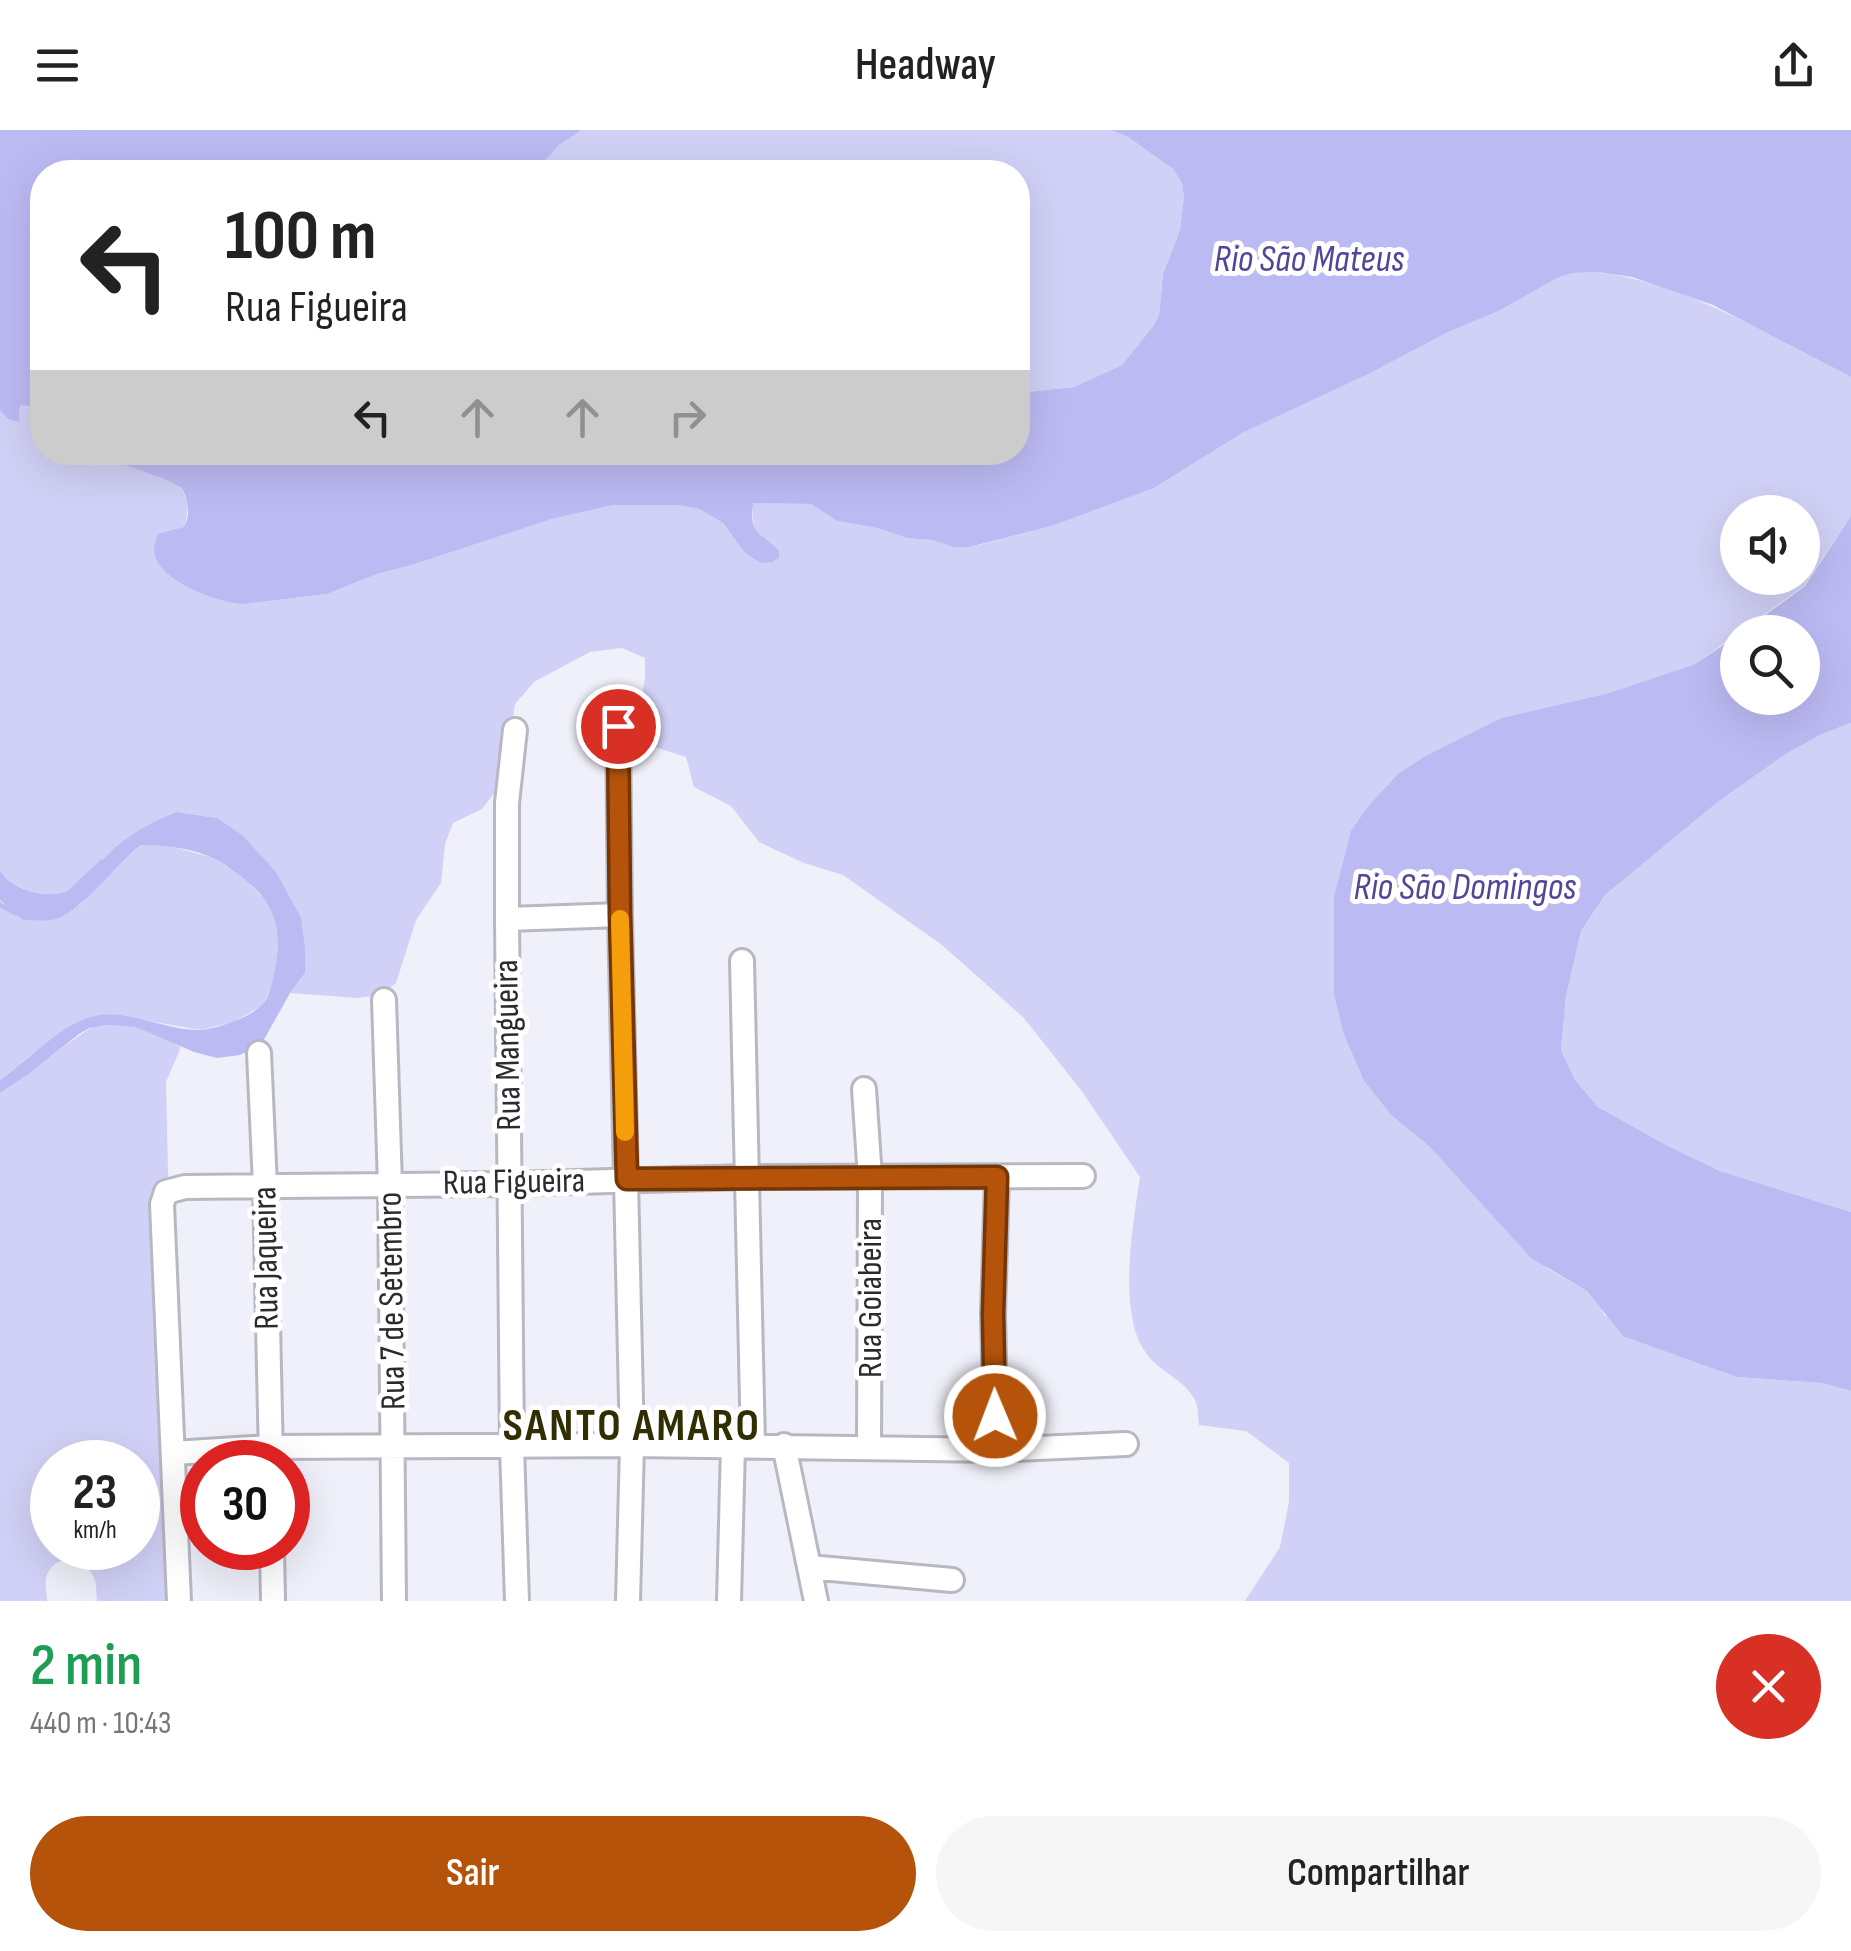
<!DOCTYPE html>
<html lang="pt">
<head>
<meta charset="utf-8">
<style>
	body { margin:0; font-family:"Sofia Sans Condensed",sans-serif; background:#f6f6f6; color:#222; height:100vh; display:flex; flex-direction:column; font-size:38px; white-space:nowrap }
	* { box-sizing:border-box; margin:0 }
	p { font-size:32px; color:#767676 }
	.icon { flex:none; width:55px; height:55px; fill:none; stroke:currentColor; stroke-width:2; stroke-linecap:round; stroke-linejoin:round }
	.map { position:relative; height:1471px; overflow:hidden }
	.drawer { display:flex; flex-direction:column; background:#fff; flex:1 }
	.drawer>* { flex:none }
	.hud { position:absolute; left:30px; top:30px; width:1000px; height:305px; border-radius:40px; box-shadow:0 10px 40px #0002; background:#fff; color:#222; overflow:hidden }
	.fabs { position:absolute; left:1720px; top:365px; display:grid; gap:20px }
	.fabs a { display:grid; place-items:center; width:100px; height:100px; border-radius:50%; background:#fff; box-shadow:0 10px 40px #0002; font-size:50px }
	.speed { position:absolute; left:30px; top:1310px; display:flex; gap:20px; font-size:50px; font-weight:700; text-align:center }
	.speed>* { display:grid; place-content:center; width:130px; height:130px; border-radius:50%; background:#fff; box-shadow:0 10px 40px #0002; line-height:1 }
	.speed small { font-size:25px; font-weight:400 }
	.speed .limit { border:15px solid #d22; background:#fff; color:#111 }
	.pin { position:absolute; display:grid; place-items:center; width:85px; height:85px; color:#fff; margin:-42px; border:5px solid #fff; border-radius:50%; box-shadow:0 2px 10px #0007 }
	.me { position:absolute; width:110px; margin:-55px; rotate:359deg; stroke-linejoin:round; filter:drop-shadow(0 0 8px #0008) }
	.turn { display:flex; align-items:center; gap:35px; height:210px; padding:0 30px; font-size:45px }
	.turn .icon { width:130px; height:130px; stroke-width:2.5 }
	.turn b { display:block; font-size:70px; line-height:85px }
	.lanes { display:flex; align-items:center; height:95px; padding:0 30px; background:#0003; justify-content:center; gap:50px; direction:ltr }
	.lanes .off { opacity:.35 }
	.round { display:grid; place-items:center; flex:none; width:105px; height:105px; border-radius:52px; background:#f6f6f6 }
	.headline { display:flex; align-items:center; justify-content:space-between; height:170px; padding:0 30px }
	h1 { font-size:60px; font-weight:600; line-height:75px; color:#1e9e55 }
	.primary-button { display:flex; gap:20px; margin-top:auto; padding:20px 30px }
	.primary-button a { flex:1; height:115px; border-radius:60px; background:#b45309; color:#fff; font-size:40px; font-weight:600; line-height:115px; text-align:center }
	.primary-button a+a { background:#f6f6f6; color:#222 }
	header { display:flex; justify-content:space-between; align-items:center; height:130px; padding:0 30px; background:#fff; font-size:45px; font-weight:600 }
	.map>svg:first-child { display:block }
	.green { fill:#d1d1f7; fill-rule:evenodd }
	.water { fill:#bcbaf3 }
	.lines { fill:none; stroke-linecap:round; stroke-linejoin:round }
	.stream { stroke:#bcbaf3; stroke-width:5 }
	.minor-casing { stroke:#b8b8c2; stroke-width:28 }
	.minor { stroke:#fff; stroke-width:22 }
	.route-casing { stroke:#753606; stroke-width:25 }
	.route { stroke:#b45309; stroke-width:18 }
	.slow { stroke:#f59e0b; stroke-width:18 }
	.labels { text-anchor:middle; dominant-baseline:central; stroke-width:10; stroke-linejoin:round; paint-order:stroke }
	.street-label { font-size:35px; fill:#2b2b2f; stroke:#fff }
	.water-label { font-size:38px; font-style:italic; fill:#514699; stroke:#fff }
	.district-label { font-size:45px; font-weight:bold; letter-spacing:2.5px; fill:#312e03; stroke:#fff }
</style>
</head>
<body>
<header><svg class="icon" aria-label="menu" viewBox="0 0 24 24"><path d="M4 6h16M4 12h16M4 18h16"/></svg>Headway<svg class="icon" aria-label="share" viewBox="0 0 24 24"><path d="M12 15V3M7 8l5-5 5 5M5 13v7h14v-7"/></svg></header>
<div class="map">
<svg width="1851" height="1471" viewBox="0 0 1851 1471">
	<rect width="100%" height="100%" fill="#f0f0fa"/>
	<path class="green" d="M582,0H1111L1128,7L1173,39L1182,53L1184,67L1180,100L1163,144L1159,185L1154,195L1122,235L1074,257L1018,263V42H535L559,15Z
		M1598,142C1690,155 1770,206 1851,247V386L1804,456L1695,534L1609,563L1501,588L1427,625L1399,643L1369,675L1344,905L1364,951L1391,985L1431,1018L1548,1139L1587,1161L1599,1173L1604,1185L1705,1234L1737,1247L1822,1253L1851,1261V1471H1245L1280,1417L1289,1372V1333L1246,1301L1199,1295C1198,1288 1198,1278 1196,1272C1185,1249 1159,1242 1146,1223C1117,1184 1133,1094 1140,1047L1081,960L1023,887L942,815L843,745L804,733L759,712L731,676L694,657L686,627L633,610L645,548V528L622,518L590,522L534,552L515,574L506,640L496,661L482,679L453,693L445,714L441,753L416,790L396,853L381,865L357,868L290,863L305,843V818L217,688L177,682C150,702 120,719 94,741C88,745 83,753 77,757C53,772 16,762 0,741V281L6,287L20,285V274C45,280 42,300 42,322L90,323L164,349L182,358L188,376L185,397L244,474L327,464L377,444L412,435L552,389L613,375H679L699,379L723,393L745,423L773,414L754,400L752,373L811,374L837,391L877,398L907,408L932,410L953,417H970L1052,396L1154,358L1244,302L1446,203L1499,181L1557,148L1573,143ZM1738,382H1802V448H1738Z
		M1851,593V1082L1720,1041L1668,1016L1598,977L1575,950L1561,920L1566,866L1581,801L1605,765L1719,671L1786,624L1822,604Z
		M141,715H166L214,728L247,751L270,775L279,798L277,829L271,860L262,876L233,892L200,900L109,884C67,886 33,926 0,950V770L8,779L80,775L101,751Z
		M104,890C130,890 159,905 181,917L166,952L174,1308L186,1471H97C96,1463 97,1452 93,1446C84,1427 55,1423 47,1445C44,1452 47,1464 47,1471H0V963C36,940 67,911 104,890ZM52,1332H138V1418H52Z"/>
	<path class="water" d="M0,0H582L559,15L535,42H42V292C36,283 32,274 20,275L19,291C10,292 5,286 0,281Z
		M1111,0H1851V247L1713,175L1632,147L1598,142L1573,143L1557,148L1499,181L1446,203L1370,243L1244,302L1154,358L1052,396L969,417H953L932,410L907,408L877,398L837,391L811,374L753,373C749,408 760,399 779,421V428L772,432L761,433L745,423L723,393L699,379L679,375H613L552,389L412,435L377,444L327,464L244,474C218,473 154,450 154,419C154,417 157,406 158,404L184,397C191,385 188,370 182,358L164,349L90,323L1018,322V263L1074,257L1122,235L1154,195L1159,185L1163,144L1180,100L1184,67L1182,53L1173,39L1128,7Z
		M1851,386V593L1822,604L1786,624L1719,671L1605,765L1581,801L1566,866L1561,920L1575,950L1598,977L1668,1016L1720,1041L1851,1082V1261L1822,1253L1737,1247L1623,1206L1587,1161L1531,1128L1431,1018L1391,985L1364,951L1344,905L1334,864V767L1351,701L1369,675L1399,643L1427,625L1501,588L1609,563L1695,534L1737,506L1738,568H1802V502H1742L1805,456Z
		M177,682L217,688L242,705L276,742L301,788L305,818V843L290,863L261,915L240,925L217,928L194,922L143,900L115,890H104L79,904L27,945L0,963V950C30,929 59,895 94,886C124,878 168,901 200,900C217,899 251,887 263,874C271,865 272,851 275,839C283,798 275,771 240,746C232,741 224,733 215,729C193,718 165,715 141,715C115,735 84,779 56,789C46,792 33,790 23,790L0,770V741C16,763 54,772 78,756C93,746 102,728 116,717C135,701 154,691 177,682Z"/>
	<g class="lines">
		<path class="stream" d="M70,762L102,732
			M0,775L16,783
			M92,895L108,892L131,894"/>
		<g class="minor-casing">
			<path id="minor" d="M618,596L620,785L632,1315L628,1471
				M515,600L507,673V789L512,1317L517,1471
				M507,789L620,785
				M742,831L753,1315
				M384,870L390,1055L394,1471
				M259,923L265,1056L271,1330
				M864,959L870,1048L869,1316
				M784,1315L816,1471
				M996,1320L993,1184L997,1047
				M173,1323L270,1317L632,1315L996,1320L1126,1314
				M272,1418L273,1471
				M809,1437L952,1450
				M179,1471L162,1074L166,1062L185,1057L510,1054L746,1047L1083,1046
				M729,1471L733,1316"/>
		</g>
		<use href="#minor" class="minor"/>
	</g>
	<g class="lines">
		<g class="route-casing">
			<path id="route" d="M618,596L620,785L627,1049L997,1047L993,1184L995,1286"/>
		</g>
		<use href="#route" class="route"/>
		<path class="slow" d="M620,789L625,1002"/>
	</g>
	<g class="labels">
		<g class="street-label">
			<text transform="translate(508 915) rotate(-91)">Rua Mangueira</text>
			<text transform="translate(514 1052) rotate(-1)">Rua Figueira</text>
			<text transform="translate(266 1128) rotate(-91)">Rua Jaqueira</text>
			<text transform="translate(870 1168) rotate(-90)">Rua Goiabeira</text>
			<text transform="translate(392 1171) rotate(-91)">Rua 7 de Setembro</text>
		</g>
		<g class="water-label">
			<text x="1309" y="129">Rio São Mateus</text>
			<text x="1465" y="757">Rio São Domingos</text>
		</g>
		<g class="district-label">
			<text x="632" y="1296">SANTO AMARO</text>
		</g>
	</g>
</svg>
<div class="fabs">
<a><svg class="icon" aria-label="sound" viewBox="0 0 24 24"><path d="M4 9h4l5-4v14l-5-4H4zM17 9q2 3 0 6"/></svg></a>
<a><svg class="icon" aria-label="search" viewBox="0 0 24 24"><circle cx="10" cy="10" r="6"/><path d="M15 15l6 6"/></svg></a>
</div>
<div class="speed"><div>23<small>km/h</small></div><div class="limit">30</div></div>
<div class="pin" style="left:618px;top:596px;background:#d93025"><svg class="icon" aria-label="arrive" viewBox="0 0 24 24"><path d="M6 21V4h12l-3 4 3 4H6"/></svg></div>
<svg class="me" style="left:995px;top:1286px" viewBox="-20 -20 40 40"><circle r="17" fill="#b45309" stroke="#fff" stroke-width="3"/><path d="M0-11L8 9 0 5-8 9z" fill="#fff"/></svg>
<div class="hud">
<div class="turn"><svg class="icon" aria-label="left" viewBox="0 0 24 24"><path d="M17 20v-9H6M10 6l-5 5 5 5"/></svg><div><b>100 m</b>Rua Figueira</div></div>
<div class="lanes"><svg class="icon" aria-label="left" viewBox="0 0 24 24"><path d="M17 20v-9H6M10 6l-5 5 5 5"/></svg><svg class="icon off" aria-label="ahead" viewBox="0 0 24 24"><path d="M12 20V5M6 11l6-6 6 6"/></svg><svg class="icon off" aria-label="ahead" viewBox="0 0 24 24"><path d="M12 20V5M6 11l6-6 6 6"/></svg><svg class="icon off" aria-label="right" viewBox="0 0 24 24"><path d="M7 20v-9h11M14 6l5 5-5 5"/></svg></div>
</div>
</div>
<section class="drawer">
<div class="headline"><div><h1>2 min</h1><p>440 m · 10:43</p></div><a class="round" style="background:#d93025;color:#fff"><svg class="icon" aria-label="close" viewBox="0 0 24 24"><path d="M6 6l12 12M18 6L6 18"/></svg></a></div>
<div class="primary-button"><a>Sair</a><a>Compartilhar</a></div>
</section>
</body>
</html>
